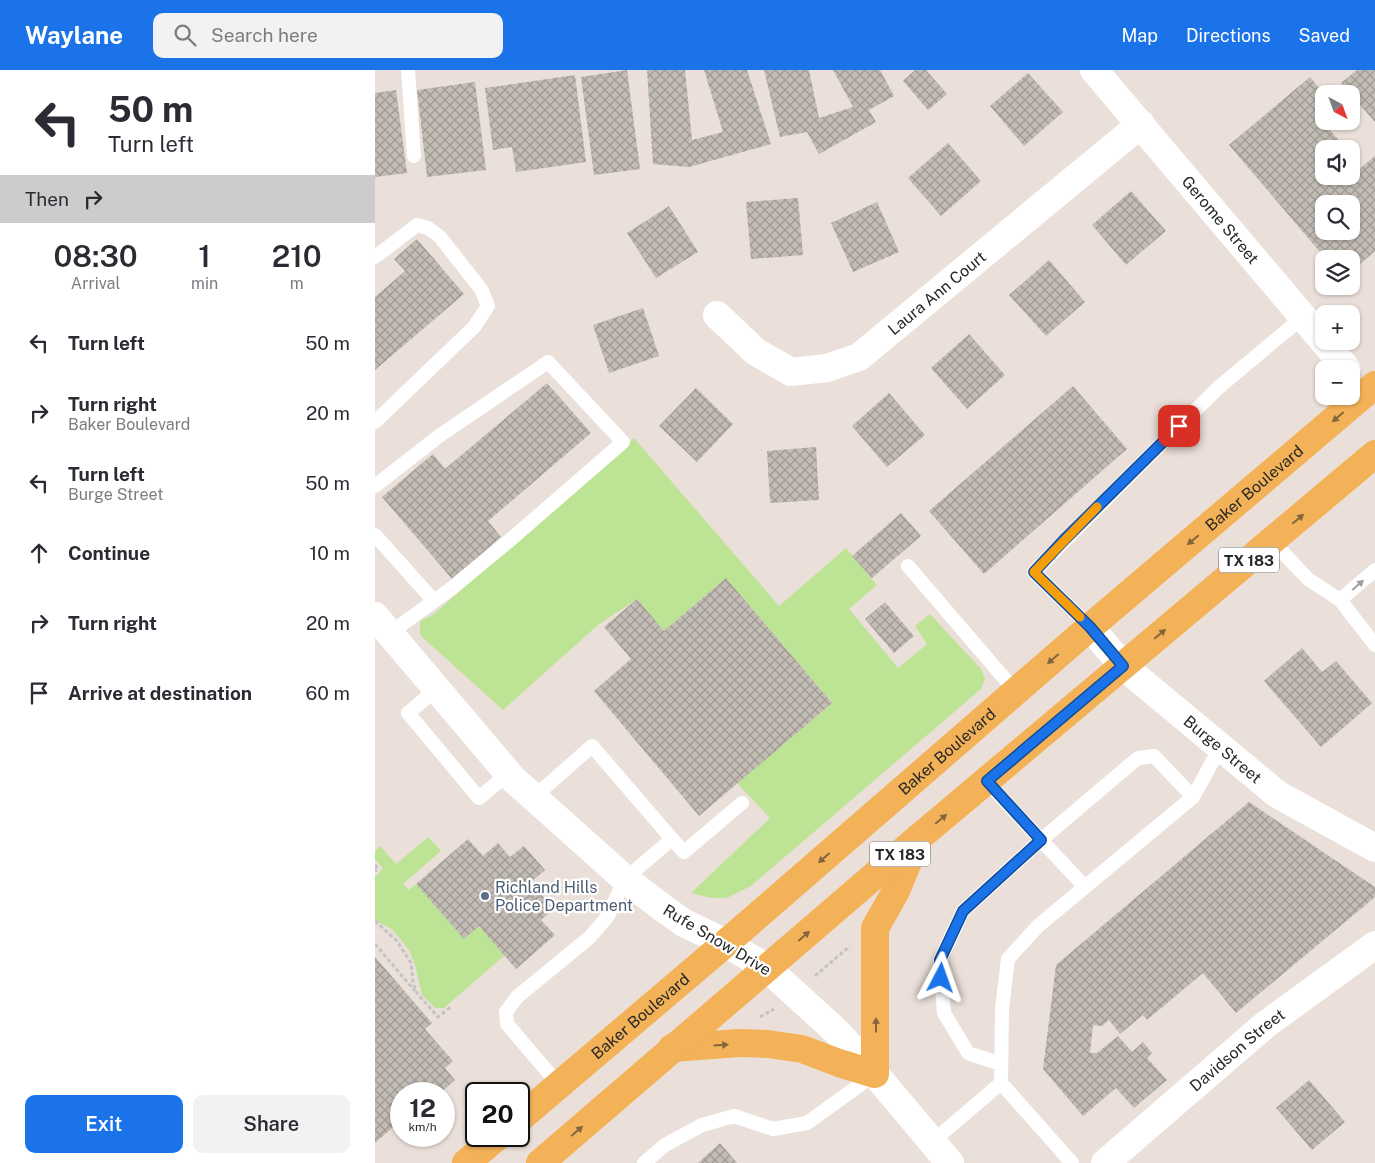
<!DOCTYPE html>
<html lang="en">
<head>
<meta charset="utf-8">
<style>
	body { margin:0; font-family:"Public Sans",sans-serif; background:#f2f2f3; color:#2b2b33; height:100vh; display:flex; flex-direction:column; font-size:19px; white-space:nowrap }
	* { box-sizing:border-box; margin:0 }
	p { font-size:16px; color:#7c7c81 }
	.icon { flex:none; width:28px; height:28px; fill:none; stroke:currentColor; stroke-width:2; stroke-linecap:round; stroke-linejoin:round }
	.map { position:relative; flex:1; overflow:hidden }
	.drawer { display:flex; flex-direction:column; background:#fff; width:375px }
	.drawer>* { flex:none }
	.hud { background:#fff; color:#2b2b33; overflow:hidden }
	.needle { width:32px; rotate:139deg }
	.controls { position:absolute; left:940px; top:15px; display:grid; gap:10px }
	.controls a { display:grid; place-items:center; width:45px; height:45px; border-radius:10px; background:#fff; box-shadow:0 1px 4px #0004; font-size:25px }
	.speed { position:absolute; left:15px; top:1012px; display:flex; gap:10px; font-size:25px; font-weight:700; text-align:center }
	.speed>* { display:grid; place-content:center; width:65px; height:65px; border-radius:50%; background:#fff; box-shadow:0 1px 4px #0004; line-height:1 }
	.speed small { font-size:12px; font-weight:400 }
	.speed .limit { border:2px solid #111; border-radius:8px; background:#fff; color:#111 }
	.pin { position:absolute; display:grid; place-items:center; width:42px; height:42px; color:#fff; margin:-21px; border-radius:10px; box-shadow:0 2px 8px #0006 }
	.me { position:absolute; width:55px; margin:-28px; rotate:4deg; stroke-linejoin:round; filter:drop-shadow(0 0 4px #0008) }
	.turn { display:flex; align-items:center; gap:18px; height:105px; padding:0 25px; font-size:22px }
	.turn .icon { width:65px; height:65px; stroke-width:2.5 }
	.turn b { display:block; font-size:35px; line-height:42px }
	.then { display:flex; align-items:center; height:48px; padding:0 25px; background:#0003; gap:10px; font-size:19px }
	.eta { display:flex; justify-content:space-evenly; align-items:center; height:85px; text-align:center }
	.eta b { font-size:30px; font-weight:600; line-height:35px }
	.primary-button { display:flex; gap:10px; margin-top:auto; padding:10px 25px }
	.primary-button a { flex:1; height:58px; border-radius:10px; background:#1a73e8; color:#fff; font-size:20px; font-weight:600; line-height:58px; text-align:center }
	.primary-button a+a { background:#f2f2f3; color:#2b2b33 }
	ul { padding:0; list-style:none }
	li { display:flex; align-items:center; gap:15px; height:70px; padding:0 25px }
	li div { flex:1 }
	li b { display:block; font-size:19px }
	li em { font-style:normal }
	header { display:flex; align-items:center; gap:30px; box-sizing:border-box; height:70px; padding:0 25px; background:#1a73e8; color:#fff }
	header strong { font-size:24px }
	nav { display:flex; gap:28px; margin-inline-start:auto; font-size:18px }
	.search { width:350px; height:45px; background:#f2f2f3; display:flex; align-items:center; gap:12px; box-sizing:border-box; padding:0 18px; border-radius:10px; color:#7c7c81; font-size:19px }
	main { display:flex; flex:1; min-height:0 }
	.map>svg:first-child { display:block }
	.grass { fill:#bde394 }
	.building { fill:url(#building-cross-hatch); fill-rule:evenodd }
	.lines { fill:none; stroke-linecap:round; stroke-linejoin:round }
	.path { stroke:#c3c3c3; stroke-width:3; stroke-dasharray:4 2.5; stroke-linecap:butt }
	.service { stroke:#fff; stroke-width:14 }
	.minor { stroke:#fff; stroke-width:28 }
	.secondary { stroke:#fff; stroke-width:28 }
	.primary { stroke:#f3b257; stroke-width:28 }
	.oneway { fill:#83663d }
	.oneway2 { fill:#9e9e9e }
	.route-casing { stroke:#114b97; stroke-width:12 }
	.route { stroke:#1a73e8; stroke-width:9 }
	.slow { stroke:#f59e0b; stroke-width:9 }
	.service-dot { fill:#5c6f8a; stroke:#fff; stroke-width:2 }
	.labels { text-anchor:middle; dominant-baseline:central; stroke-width:4.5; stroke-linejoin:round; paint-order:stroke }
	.shield { fill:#fff; stroke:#686868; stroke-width:1 }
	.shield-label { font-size:15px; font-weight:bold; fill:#282828 }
	.street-label { font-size:16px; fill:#282828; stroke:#fff }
	.service-label { font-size:16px; fill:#4e5e75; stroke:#fff; text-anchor:start }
</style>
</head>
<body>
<header>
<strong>Waylane</strong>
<div class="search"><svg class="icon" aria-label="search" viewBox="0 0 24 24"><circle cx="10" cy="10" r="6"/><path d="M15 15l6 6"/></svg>Search here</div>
<nav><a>Map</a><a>Directions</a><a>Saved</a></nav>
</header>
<main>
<section class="drawer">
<div class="hud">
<div class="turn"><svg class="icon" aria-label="left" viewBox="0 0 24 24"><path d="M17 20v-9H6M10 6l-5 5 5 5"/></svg><div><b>50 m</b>Turn left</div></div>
<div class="then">Then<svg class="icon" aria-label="right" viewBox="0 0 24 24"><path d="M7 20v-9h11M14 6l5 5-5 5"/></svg></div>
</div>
<div class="eta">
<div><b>08:30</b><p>Arrival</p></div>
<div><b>1</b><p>min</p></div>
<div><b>210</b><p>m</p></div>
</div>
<ul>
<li><svg class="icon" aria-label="left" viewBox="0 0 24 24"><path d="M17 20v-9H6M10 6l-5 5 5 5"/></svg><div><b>Turn left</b></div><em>50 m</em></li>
<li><svg class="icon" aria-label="right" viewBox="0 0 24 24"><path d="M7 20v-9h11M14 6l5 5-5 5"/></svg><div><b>Turn right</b><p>Baker Boulevard</p></div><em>20 m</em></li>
<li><svg class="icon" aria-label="left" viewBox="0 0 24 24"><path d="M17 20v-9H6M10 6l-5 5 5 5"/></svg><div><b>Turn left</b><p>Burge Street</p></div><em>50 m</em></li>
<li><svg class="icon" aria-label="ahead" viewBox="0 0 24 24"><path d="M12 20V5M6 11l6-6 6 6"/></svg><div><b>Continue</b></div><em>10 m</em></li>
<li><svg class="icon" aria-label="right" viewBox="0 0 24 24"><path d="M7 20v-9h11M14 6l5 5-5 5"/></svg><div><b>Turn right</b></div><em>20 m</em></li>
<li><svg class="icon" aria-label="arrive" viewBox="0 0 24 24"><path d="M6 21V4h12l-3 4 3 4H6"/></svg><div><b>Arrive at destination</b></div><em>60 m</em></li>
</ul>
<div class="primary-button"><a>Exit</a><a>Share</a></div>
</section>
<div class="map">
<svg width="1000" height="1093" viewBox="0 0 1000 1093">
	<defs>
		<pattern id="building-cross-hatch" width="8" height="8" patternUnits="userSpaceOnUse" patternTransform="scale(1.25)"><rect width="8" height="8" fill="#c2bcb5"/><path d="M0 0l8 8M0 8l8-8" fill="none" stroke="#9e9993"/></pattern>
	</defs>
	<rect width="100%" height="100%" fill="#ebe0d9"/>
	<path class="grass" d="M259,368L404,536L471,478L502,515L474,539L523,598L552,574L540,556L555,544L606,599L610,609L606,619L376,816L352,828H336L316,823L395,748L362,713L457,633L351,508L289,561L262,529L223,555L128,640L45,565V551L59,544Z
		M53,767L66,781L28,814L34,820L41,814L89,869L104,856L130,885L69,938H60L47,925L40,895L34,880L18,860L0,850V807L8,799L0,789V781L5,776L21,794Z"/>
	<path class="building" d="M252,0L265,99L219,105L206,7Z
		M272,0H310L317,70L348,62L329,0H372L396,74L314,97L278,94Z
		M389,0H434L444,48L478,37L458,0H505L519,26L494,40L501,52L444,84L432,62L405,67Z
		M540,0H551L572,24L553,40L528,11Z
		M982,0H1000V52L966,13Z
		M653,3L688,42L649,76L615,36Z
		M200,5L211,92L141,102L137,77L118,80L110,18Z
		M935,7L949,24V51H951L949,53L967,74L962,79H949V106H976L1000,86V181L976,202V189H951L854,75ZM949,134H976V161H949Z
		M100,12L111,100L52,107L42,20Z
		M21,20L32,103L0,107V23Z
		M573,73L606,111L566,146L533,108Z
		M756,121L791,161L751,195L717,155Z
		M423,128L428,185L376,189L371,132Z
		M502,132L524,182L478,202L456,153Z
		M294,136L323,182L281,208L252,163Z
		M42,169L89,224L0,300V227L30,201L19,189Z
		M674,190L710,232L671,266L634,225Z
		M268,238L284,286L234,303L218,255Z
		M594,264L630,305L592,339L556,298Z
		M172,313L216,363L113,451L126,467L77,509L7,427L58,384L70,399Z
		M698,316L752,379L609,504L554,441Z
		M321,318L358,354L322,392L284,356Z
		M514,323L550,365L512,397L477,356Z
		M441,377L444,430L395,433L392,381Z
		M526,443L546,466L497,508L477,486Z
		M351,508L457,633L324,746L219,621L256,589L229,557L262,529L289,561Z
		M510,532L539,566L519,583L490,549Z
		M927,578L947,602L961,591L997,633L946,677L889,611Z
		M874,732L1000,817V827L861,943L828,903L772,950L768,945L745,964L734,950L727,956L718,955L715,983H722L743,966L757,982L768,972L777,983L772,988L792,1010L759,1038L741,1018L708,1046L668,999L681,895Z
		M93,769L108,786L123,773L135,787L149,776L170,800L156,812L179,839L166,850L180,865L141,899L104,856L89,869L41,814Z
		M0,887L57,953L50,959L78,991L70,998L80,1010L64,1024H26V1050L0,1073Z
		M934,1010L970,1052L937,1080L901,1038Z
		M345,1073L362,1093H323Z"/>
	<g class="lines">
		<path class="path" d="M0,795L3,799L0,801
			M0,851L22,871L36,893L38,913L42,923L63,947L77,936
			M0,874L40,921
			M440,906L475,876
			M385,947L399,939"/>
		<path class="service" d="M33,0L39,86
			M0,187L42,155L53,158L65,167L106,219L113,236L99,257L0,352
			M0,416L64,366L173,292L248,372L134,471L77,518L15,563
			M0,465L59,531
			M897,471L933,509L965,530L1000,575
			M533,496L641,622
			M965,530L1000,500
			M715,557L659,502L766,394L844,317L928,247
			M62,619L33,643L104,728L134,703
			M611,711L710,817
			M159,727L217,676L297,769L250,809L233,846L215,867L142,927L131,942L132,954L184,1015
			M297,769L309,782L367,733
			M626,994L593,983L569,943L565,890L588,841L666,770L763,688L779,686L818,727
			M557,1072L626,1013
			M269,1093L290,1075L327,1055L359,1046L398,1059L432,1053L500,1004
			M697,1093L626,1013L627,939L633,889L663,856L818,727L845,678"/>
		<g class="minor">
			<path id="s1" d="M719,0L972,299"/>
			<path id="s2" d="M342,245L381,282L416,302L452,298L484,287L766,54"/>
			<path d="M0,546L138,709L250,809L288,838L309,853L351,873"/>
			<path id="s3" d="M715,557L748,596L902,724L1000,778"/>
			<path id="s4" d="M730,1093L890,955L1000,875"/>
		</g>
		<path class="secondary" d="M351,873L392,898L463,963L500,1004L575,1093"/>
		<g class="primary">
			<path d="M297,978L364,973L393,974L427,979L464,993L500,1004V858L521,821L540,775"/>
			<path id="s5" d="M144,1049L351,873L715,557L1000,315"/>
			<path d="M91,1093L123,1066"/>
			<path d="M165,1093L542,769L1000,384"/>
		</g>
	</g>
	<defs><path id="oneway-solid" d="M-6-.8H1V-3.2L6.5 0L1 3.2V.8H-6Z" transform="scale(1.25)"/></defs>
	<g class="oneway">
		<use href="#oneway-solid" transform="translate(963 347) rotate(139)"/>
		<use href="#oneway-solid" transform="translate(923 449) rotate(-40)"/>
		<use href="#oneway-solid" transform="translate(818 470) rotate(140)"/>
		<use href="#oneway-solid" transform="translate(785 564) rotate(-40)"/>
		<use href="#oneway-solid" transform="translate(678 589) rotate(139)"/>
		<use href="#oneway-solid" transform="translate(566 749) rotate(-40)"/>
		<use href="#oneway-solid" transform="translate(449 788) rotate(139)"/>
		<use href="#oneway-solid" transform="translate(429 866) rotate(-41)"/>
		<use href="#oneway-solid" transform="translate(501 955) rotate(-90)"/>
		<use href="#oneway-solid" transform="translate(346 975) rotate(-4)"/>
		<use href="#oneway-solid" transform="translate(202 1061) rotate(-41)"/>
	</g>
	<use class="oneway2" href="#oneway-solid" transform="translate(983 515) rotate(-41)"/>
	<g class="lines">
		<g class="route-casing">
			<path id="route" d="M566,908L565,890L588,841L666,770L612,711L748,596L715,557L659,502L689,470L804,356"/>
		</g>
		<use href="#route" class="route"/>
		<path class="slow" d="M705,547L659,502L722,437"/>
	</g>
	<circle class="service-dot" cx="110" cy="826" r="5"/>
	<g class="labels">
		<g class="shield">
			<rect x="844" y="477.5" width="60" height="25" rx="4"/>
			<rect x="495" y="771.5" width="60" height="25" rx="4"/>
		</g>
		<g class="shield-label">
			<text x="874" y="490">TX 183</text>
			<text x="525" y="784">TX 183</text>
		</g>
		<g class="street-label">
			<text stroke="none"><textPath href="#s1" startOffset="196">Gerome Street</textPath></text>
			<text stroke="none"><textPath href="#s2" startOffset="265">Laura Ann Court</textPath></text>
			<text stroke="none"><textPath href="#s5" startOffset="969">Baker Boulevard</textPath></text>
			<text stroke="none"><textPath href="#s3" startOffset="181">Burge Street</textPath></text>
			<text stroke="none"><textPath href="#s5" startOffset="564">Baker Boulevard</textPath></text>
			<text transform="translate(342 870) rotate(31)">Rufe Snow Drive</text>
			<text stroke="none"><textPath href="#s5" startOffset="159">Baker Boulevard</textPath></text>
			<text stroke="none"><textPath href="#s4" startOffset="174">Davidson Street</textPath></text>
		</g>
		<g class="service-label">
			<text x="120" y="817">Richland Hills<tspan x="120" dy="18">Police Department</tspan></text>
		</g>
	</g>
</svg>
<div class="controls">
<a><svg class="needle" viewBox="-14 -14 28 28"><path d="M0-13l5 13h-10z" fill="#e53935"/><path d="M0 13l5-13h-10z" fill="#7c7c81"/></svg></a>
<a><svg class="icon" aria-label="sound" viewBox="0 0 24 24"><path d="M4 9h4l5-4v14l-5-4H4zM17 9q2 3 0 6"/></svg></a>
<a><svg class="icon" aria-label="search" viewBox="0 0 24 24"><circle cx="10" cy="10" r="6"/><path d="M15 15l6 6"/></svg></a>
<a><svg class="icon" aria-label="layers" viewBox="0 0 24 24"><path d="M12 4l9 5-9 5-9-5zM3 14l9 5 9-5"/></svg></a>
<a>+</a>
<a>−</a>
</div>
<div class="speed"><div>12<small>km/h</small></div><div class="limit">20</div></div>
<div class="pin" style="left:804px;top:356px;background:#d93025"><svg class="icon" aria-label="arrive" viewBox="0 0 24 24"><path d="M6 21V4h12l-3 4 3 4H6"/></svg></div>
<svg class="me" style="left:566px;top:908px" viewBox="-20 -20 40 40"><path d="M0-17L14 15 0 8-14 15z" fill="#1a73e8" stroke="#fff" stroke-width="4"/></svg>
</div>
</main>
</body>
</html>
